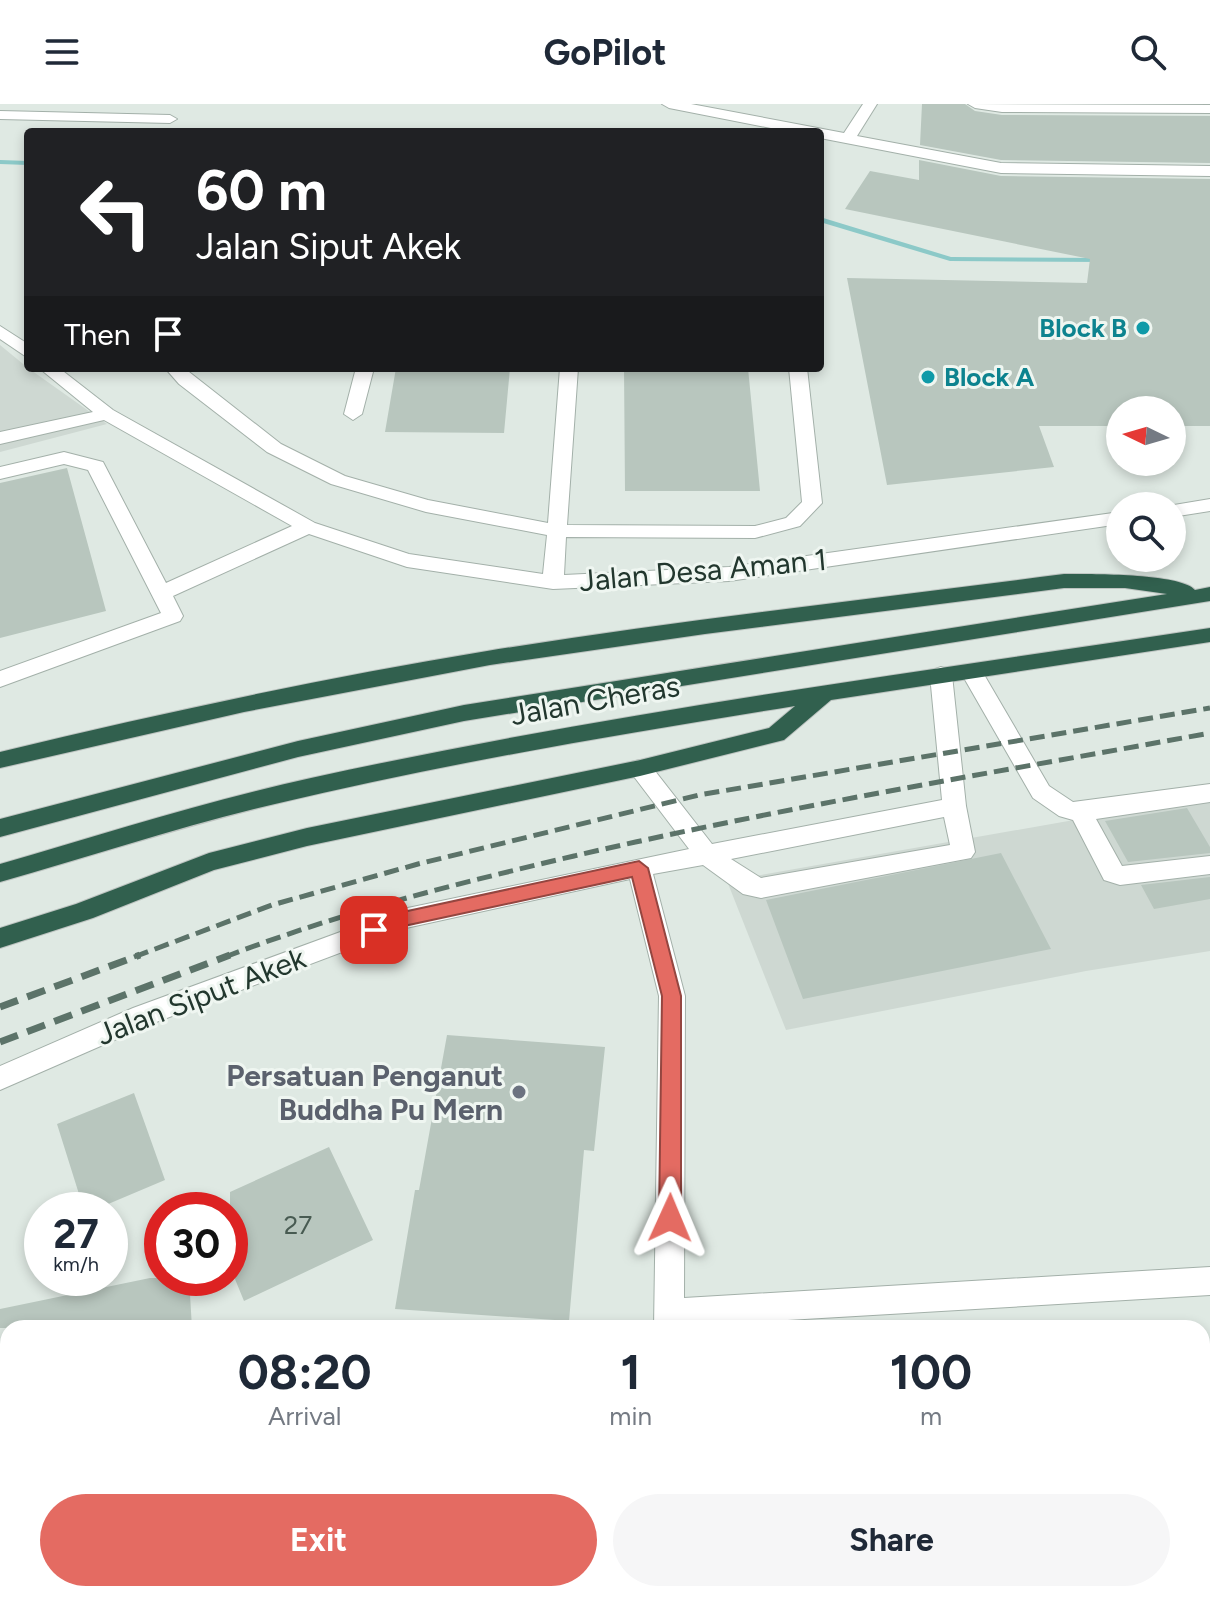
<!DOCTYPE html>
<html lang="en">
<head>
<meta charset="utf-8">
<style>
	body { margin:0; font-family:Figtree,sans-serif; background:#f6f6f7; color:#1f2937; height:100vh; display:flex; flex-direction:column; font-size:30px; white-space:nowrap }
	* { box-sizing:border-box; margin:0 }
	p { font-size:26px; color:#747a83 }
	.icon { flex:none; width:44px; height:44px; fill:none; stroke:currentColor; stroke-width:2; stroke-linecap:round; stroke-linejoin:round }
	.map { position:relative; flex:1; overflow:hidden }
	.sheet { position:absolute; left:0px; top:1216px; width:1210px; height:282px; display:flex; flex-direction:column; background:#fff; border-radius:24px 24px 0 0; box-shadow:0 4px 12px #0003 }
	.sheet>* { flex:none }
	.hud { position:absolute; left:24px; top:24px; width:800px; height:244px; border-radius:8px; box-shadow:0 4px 12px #0003; background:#202124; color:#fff; overflow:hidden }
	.needle { width:52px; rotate:275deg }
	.fabs { position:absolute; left:1106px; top:292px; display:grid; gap:16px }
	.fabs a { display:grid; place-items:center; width:80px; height:80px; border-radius:50%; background:#fff; box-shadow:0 4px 12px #0003; font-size:40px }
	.speed { position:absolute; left:24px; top:1088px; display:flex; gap:16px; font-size:40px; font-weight:700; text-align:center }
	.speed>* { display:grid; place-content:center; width:104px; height:104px; border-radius:50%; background:#fff; box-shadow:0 4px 12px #0003; line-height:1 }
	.speed small { font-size:20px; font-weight:400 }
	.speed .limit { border:12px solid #d22; background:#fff; color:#111 }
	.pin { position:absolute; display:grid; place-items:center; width:68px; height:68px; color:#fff; margin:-34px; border-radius:16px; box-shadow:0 4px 12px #0006 }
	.me { position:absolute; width:88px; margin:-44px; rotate:1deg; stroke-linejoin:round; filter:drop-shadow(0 0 6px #0008) }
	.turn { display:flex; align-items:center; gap:28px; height:168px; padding:0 40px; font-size:36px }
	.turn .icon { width:104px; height:104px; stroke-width:2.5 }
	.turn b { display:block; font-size:56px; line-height:68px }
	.then { display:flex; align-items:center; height:76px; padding:0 40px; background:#0003; gap:16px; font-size:30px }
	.eta { display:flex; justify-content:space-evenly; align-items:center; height:136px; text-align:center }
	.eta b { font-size:48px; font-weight:700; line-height:56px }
	.cta { display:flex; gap:16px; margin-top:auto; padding:16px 40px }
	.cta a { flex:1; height:92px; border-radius:48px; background:#e46b62; color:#fff; font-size:32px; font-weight:700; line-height:92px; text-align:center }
	.cta a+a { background:#f6f6f7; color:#1f2937 }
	header { display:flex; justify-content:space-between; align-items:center; height:104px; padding:0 40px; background:#fff; font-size:36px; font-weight:700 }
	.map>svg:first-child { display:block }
	.built { fill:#ced8d2 }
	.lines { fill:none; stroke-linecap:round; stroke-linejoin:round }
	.stream { fill:#8cc9c8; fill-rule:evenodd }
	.building { fill:#b8c6be }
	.minor-casing { stroke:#a3b0a9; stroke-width:2 }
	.highway-casing { stroke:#bdc3c0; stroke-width:2 }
	.minor { fill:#fff; fill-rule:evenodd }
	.highway { fill:#31604e; fill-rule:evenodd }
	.rail-far1 { stroke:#5c7369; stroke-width:5; stroke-dasharray:15 7; stroke-linecap:butt }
	.rail { stroke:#5c7369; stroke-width:7; stroke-dasharray:19 10; stroke-linecap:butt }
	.route { fill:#e46b62; stroke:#944640; stroke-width:2 }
	.culture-dot { fill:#0f9aa8; stroke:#eff6f1; stroke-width:3 }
	.worship-dot { fill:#6b7280; stroke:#eff6f1; stroke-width:3 }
	.labels { text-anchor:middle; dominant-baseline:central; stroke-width:6; stroke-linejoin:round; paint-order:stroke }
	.far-culture-label { font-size:26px; font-weight:bold; fill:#0d838f; stroke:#eff6f1; text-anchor:end }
	.number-label { font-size:26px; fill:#485b52 }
	.street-label { font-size:30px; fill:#22372e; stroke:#eff6f1 }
	.worship-label { font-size:30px; font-weight:bold; fill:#5b616d; stroke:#eff6f1; text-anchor:end }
</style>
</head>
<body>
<header><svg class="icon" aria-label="menu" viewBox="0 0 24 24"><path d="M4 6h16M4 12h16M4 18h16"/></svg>GoPilot<svg class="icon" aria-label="search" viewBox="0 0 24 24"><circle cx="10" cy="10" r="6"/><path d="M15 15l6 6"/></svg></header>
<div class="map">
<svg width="1210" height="1497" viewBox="0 0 1210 1497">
	<rect width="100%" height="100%" fill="#dfe9e3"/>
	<path class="built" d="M0,241L28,264L107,320L0,348Z
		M1210,692V847L1086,867L786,926L727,777Z"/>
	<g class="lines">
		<path class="stream" d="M0,56L28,57V61L0,60Z
			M820,113L951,153L1103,154L1107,156L1103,158L950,157L820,118Z"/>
	</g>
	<path class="building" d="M922,0H965L975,7L1002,11L1210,12V59L1001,56L920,41Z
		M919,56L1001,72L1210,75V322H1172V306H1120V322H1039L1054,363L887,381L847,174L1087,179L1090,155L845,105L870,67L919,76Z
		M396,264H510L504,329L385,328Z
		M624,264H748L760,387H625Z
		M67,364L106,507L0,534V379Z
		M1187,704L1210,743V749L1128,758L1105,717Z
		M1001,749L1051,845L803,895L766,796Z
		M1210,773V795L1154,805L1141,781Z
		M447,931L605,943L594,1047L584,1046L569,1217L395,1205L415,1086H419Z
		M134,989L165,1076L94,1106H84L57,1020Z
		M329,1043L373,1136L244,1197L230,1163V1088Z
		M150,1174H189L192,1224H0V1205Z"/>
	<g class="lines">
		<g class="minor-casing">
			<path id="minor" d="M662,0H691L844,29L863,0H877L857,32L1001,59L1210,62V72L1001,69L820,34V28H791L669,4Z
				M968,0L1210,1V9L1002,8L975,4Z
				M0,7L170,11L177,15L170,19L0,15Z
				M0,222L28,240V254L0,235Z
				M39,264H59L113,306L315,419L409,450L543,470L547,431L426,408L331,380L267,348L179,280L165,264H184L281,340L345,372L428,396L548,419L560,264H578L567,421L755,422L786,414L802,398L789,264H807L822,399L800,422L755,434L566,433L564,471L729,463L1120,408V420L729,477L553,485L407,463L309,430L173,492L183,512L180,517L0,583V567L161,509L88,366L64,360L0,375V363L64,348L103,358L166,479L292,422L104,316L0,340V328L93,308Z
				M356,264H374L362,310L353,316L344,310Z
				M1210,395V407L1172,413V402H1168Z
				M971,560L979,562L1049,682L1073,698L1210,680V698L1096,715L1122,762L1210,752V770L1120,781L1104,776L1073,716L1059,712L1033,694L960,567L963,562Z
				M941,563L949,566L952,571L966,702L975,748L971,754L761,794L743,790L703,761L653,770L685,892L684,1194L1210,1163V1191L654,1224L659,892L630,775L406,824L151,920L0,986V962L133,904L403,805L689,745L632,670L629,664L632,658L640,656L648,658L712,740L942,696L930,571L933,566ZM944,713L950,741L761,774L731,755Z
				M652,1490H686V1497H652Z"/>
		</g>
		<g class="highway-casing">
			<path id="highway" d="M1064,470C1088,470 1181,469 1195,486L1210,483V497L464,617L298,653L0,733V715L298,637L464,601L1167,490L1125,484H1064L705,530L490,561L244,608L0,664V648C161,609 323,574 487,547C678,516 872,495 1064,470Z
				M1210,524V538L831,596L784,636L640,672L307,742L214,766L93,814L0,844V824L76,800L209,749L307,724L640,656L769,624L795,602C621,630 446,659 275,700C182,722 92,752 0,778V760C103,730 206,697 311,674C608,609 910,569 1210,524Z"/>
		</g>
		<use href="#minor" class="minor"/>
		<use href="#highway" class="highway"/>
		<path class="rail-far1" d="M134,853L272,801L418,760L699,691L1210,604
			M225,853C339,809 455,780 574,752C784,703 997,668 1210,629"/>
		<path class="rail" d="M0,903L140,851
			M0,938L230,851"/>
	</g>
	<path class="route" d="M639,757L648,764L681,892V1114L677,1121L670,1124L662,1121L659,1114L662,892L632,773L404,822L374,834L367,831L364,826L367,821L403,808Z"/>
	<g class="culture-dot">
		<circle cx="1143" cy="224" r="8"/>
		<circle cx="928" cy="273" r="8"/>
	</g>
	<circle class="worship-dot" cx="519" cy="988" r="8"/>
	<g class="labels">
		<g class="far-culture-label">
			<text x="1127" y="224">Block B</text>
			<text x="944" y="273" text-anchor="start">Block A</text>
		</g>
		<g class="number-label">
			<text x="298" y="1121">27</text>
		</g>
		<g class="street-label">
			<text transform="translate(703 466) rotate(-5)">Jalan Desa Aman 1</text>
			<text transform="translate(595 596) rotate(-10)">Jalan Cheras</text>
			<text transform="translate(201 892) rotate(-21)">Jalan Siput Akek</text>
		</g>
		<g class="worship-label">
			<text x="503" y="971">Persatuan Penganut<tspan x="503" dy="34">Buddha Pu Mern</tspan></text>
		</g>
	</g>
</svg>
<div class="fabs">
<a><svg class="needle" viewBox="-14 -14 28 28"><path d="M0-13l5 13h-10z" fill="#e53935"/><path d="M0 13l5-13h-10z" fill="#747a83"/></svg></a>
<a><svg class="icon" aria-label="search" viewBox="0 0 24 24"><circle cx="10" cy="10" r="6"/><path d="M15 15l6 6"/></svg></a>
</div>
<div class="speed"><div>27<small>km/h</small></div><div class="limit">30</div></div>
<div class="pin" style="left:374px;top:826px;background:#d93025"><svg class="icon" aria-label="arrive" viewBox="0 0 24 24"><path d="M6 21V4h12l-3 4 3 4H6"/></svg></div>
<svg class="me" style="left:670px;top:1114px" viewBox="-20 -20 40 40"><path d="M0-17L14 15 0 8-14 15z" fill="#e46b62" stroke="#fff" stroke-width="4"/></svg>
<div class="hud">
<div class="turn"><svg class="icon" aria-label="left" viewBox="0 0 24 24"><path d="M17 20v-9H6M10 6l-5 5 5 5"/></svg><div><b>60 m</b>Jalan Siput Akek</div></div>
<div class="then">Then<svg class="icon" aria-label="arrive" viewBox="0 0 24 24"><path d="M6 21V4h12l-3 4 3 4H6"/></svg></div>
</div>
<section class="sheet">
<div class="eta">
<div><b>08:20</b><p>Arrival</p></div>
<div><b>1</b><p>min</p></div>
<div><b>100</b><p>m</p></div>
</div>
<div class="cta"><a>Exit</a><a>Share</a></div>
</section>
</div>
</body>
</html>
